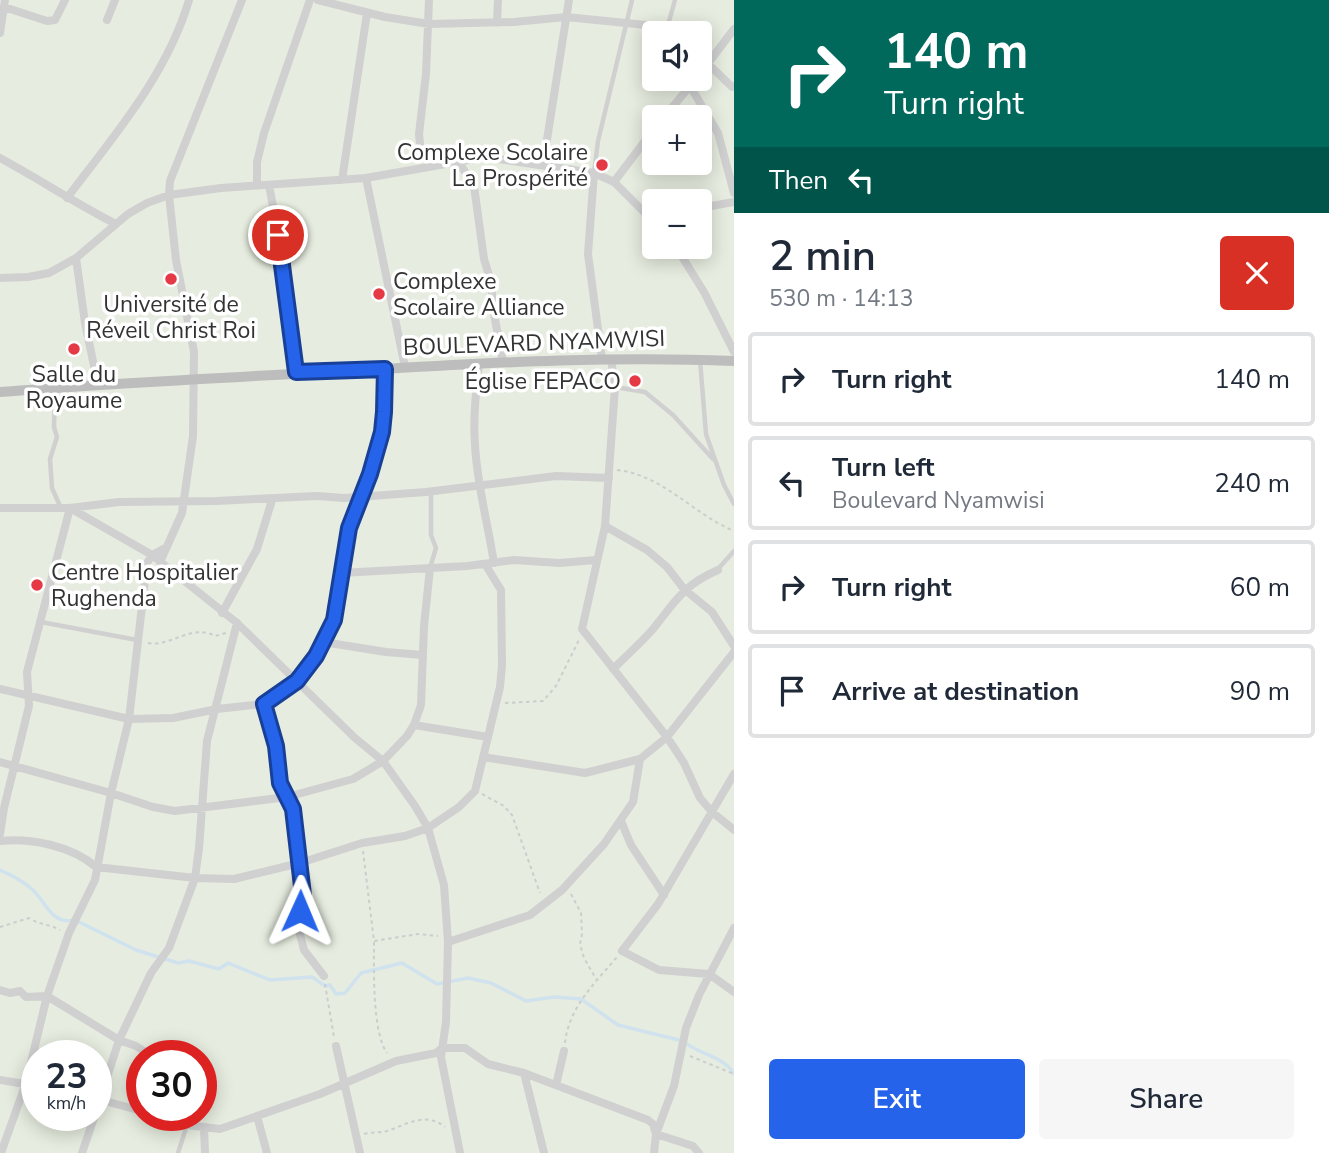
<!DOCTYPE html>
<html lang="en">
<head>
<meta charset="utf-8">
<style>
	body { margin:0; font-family:"Nunito Sans",sans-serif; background:#f6f6f7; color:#1f2937; height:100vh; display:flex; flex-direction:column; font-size:26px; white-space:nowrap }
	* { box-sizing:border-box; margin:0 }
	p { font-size:23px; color:#747a83 }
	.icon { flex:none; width:38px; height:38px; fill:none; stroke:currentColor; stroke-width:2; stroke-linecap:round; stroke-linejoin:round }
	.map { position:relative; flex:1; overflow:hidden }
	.details { display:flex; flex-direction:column; background:#fff; width:595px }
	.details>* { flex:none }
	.banner { background:#00695c; color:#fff; overflow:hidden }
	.fabs { position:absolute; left:642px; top:21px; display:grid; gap:14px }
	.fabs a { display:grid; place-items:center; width:70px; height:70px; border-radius:7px; background:#fff; box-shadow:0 4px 18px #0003; font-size:35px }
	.speed { position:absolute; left:21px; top:1040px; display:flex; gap:14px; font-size:35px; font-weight:700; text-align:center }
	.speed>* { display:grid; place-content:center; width:91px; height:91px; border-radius:50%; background:#fff; box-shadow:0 4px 18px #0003; line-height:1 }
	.speed small { font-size:18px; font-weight:400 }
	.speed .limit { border:10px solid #d22; background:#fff; color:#111 }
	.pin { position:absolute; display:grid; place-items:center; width:60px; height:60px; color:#fff; margin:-30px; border:4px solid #fff; border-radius:50%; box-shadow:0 2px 7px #0007 }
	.me { position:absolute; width:77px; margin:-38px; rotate:1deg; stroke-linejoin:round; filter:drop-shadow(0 0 5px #0008) }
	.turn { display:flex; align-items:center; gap:24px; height:147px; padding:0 35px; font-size:32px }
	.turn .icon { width:91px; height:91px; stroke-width:2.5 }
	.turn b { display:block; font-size:49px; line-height:60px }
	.then { display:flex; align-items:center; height:66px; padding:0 35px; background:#0003; gap:14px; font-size:26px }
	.round { display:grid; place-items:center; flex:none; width:74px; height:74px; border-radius:7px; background:#f6f6f7 }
	.head { display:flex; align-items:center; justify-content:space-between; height:119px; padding:0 35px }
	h1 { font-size:42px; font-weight:600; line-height:52px }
	.cta { display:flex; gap:14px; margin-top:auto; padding:14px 35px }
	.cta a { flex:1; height:80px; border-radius:7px; background:#2563eb; color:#fff; font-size:28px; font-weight:600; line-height:80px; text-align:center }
	.cta a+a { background:#f6f6f7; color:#1f2937 }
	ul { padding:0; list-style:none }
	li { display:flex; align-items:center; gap:21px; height:94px; margin:0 14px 10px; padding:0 21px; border:4px solid #e0e1e3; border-radius:7px }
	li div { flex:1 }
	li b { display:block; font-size:26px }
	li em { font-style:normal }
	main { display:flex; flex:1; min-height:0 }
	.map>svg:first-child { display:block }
	.green { fill:#e6ecdf; fill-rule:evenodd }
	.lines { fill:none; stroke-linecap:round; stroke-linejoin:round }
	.stream { stroke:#cfe2ee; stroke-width:3.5 }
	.path { stroke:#cdcdcd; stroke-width:2; stroke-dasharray:3.5 3.5; stroke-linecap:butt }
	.lane { stroke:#d0d0d0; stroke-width:4.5 }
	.street { stroke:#d0d0d0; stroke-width:8 }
	.secondary { stroke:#bdbdbd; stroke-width:10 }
	.route-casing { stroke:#184099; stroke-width:18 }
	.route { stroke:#2563eb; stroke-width:12 }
	.poi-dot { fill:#e63946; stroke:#fff; stroke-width:2.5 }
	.labels { text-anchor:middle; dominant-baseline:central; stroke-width:7; stroke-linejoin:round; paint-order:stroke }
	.poi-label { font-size:23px; fill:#333; stroke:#fff; text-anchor:end }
	.street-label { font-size:23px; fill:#333; stroke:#fff }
</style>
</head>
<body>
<main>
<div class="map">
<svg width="734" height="1153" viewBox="0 0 734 1153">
	<rect width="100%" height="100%" fill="#fff"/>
	<path class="green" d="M0,0H734V1153H0ZM654,33H700V79H654ZM654,117H700V163H654ZM654,201H700V247H654ZM37,1055H96V1115H37ZM142,1055H201V1115H142Z"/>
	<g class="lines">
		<path class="stream" d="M0,870C12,875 23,881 33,890C46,902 51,925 75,920L136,950L178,963L189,961L219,969L228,963L270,980L312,977L325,986L330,985L336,994L345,993L361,973L402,963L437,984L468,978L491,983L526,1001L554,997L581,999L618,1025L683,1041C697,1054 724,1056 734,1074"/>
		<path class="path" d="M617,470C663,475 693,514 734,531
			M148,643C172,647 192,623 215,636L226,633
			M505,703L543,701L556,686L579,640
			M482,794L504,806L512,815L540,893
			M363,851L374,941L418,934L438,936
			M571,894L581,913L582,934L580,944L584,958L596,979
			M0,927L29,918C40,925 49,924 60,930
			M374,942C374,968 372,1032 387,1053
			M325,984L334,1037
			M565,1043C569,1007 595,983 617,957
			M690,1056L734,1074
			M364,1134C372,1132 379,1133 387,1131C406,1125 425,1111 445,1127"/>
		<path class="lane" d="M666,32L675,0
			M594,173L598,141L632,0
			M700,360L706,434L724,485L734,504
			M615,387L645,392L673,415L713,459
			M55,388L54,427L57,437L50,459L52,488L60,506
			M430,568L436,548L431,535V492
			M718,569L734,551
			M41,622L137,640
			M178,1153L187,1125"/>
		<path class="street" d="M318,0L385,17L429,24L514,22L566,17L646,25L668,33
			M429,0L426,74L419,134L421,153L425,159L437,165
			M4,7L47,21L55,20L65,0
			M107,20L115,0
			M497,23L498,0
			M0,33L5,0
			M700,56L732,87L734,86
			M700,74L734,29
			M690,86L718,133L734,193
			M664,117L696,79
			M0,158C39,179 75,203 114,223
			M458,161L474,186L484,259L492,285V303L503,362
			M543,165L569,0
			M594,173L588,254L602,359
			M366,178L405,367
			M342,180L367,13
			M614,182L654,129
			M257,185V162L264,133L310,0
			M269,185L283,260L296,372
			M67,198C113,137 167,75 189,0
			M700,208L734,202
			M676,247L704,292L734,352
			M76,258L85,323L98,385
			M0,278L28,277L49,273L76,258L128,214L147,203L169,195L221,188L366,178L485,157L594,173L614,182L654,222
			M611,359L615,387L605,526L582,629L667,737L684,763L700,798L712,812L734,830
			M479,364C476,391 473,418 475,445C477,485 488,524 494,563
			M0,508H70L119,502L216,501L317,496L344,498L426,492L556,476L609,478
			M70,508L152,555L237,623L355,738L383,761L415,806L428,828L444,885L448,942L446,1022L441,1057L460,1153
			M605,526L647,550L667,567L684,589L712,612L734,646
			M160,562L182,513L193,436L194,352L176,260L169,195L170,181L242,0
			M341,573L467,566L514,560L559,563L596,560
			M222,613L257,549L272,500
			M323,642L386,652L423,655
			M613,669C626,656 641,643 653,629C675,602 683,585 718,570
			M0,689L129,719L173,718L217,709L264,704L297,681L316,656L329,631L337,609L343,553L349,529L370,474L382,432L385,412V369
			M264,704L276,746L280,783L293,809L303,895L298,927L304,950L324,976
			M414,725L488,737
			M483,757L585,773L640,759L667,737L734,652
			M0,762L111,793L153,807L175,811L287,797L353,779L383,761L407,736L414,725L421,705L424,626L430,568
			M734,774L658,904L622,951L659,970L709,974L734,992
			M621,821L631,845L664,895
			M0,834L4,808L29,706L27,672L70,508
			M0,841C32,838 72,846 96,867L195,878L234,879L300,863L362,843L405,836L428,828L459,807L475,791L500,687L502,665L501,590L485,564
			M448,942L530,915L562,890L604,844L633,802L640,759
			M0,990L10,993L20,991L26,997L47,996L119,1040L136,1046L150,1055
			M336,1046L360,1153
			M524,1073L544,1153
			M201,1079L203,1080
			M0,1080L37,1086
			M556,1085L564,1051
			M97,1099L142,1111
			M96,1111L119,1040L151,973L169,948L195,878L199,848L207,741L237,623
			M154,1115L187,1125L220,1129L320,1094L396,1061L436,1053L442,1048H465L488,1064L524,1073L648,1120L653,1124L656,1134L693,1146L699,1153
			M257,1116L267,1153
			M204,1128L205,1153
			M1,1153L26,1083L47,996L69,933L95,880L111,793L129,719L147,563L152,555L167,547
			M82,1153L95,1115
			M654,1153L656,1134L674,1086L686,1028L699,995L734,928"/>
		<path class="secondary" d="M0,392C128,382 257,376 385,369C501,362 618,356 734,361"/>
	</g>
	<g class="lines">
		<g class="route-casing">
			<path id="route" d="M278,235L296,372L385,369L384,412L382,432L370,474L349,528L334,620L316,656L297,681L264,704L276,746L280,783L293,809L303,895L300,911"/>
		</g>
		<use href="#route" class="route"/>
	</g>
	<g class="poi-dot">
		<circle cx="602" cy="165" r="7"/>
		<circle cx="171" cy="279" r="7"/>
		<circle cx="379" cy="294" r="7"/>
		<circle cx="74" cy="349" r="7"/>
		<circle cx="635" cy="381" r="7"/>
		<circle cx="37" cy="585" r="7"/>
	</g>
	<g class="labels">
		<g class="poi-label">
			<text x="588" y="152">Complexe Scolaire<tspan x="588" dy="26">La Prospérité</tspan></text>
			<text x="393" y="281" text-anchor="start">Complexe<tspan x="393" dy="26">Scolaire Alliance</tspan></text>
			<text x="171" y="304" text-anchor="middle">Université de<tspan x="171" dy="26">Réveil Christ Roi</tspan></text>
			<text x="74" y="374" text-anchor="middle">Salle du<tspan x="74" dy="26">Royaume</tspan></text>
			<text x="621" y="381">Église FEPACO</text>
			<text x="51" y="572" text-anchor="start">Centre Hospitalier<tspan x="51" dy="26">Rughenda</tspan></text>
		</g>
		<g class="street-label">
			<text transform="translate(534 343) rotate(-2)">BOULEVARD NYAMWISI</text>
		</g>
	</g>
</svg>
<div class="fabs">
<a><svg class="icon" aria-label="sound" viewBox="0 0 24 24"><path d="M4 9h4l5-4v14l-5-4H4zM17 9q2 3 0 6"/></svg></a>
<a>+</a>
<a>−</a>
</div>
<div class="speed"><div>23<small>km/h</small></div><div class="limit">30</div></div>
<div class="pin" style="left:278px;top:235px;background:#d93025"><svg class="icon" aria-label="arrive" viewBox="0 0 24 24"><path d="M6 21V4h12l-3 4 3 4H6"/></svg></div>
<svg class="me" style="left:300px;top:911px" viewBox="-20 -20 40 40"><path d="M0-17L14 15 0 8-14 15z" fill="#2563eb" stroke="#fff" stroke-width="4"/></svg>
</div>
<section class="details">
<div class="banner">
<div class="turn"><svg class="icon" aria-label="right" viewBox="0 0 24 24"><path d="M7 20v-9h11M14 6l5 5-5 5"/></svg><div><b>140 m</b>Turn right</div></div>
<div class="then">Then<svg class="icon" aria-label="left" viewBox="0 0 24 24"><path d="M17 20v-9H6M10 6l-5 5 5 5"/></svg></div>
</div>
<div class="head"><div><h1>2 min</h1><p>530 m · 14:13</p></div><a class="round" style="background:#d93025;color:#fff"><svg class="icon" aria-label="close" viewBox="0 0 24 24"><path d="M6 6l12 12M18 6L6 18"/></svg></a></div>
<ul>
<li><svg class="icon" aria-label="right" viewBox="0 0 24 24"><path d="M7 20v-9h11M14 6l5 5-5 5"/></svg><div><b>Turn right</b></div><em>140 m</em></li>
<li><svg class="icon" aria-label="left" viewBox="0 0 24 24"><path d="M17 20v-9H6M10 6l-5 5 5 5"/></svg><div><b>Turn left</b><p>Boulevard Nyamwisi</p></div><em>240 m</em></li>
<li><svg class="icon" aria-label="right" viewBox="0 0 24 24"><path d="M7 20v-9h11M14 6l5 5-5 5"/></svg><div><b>Turn right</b></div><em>60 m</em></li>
<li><svg class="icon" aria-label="arrive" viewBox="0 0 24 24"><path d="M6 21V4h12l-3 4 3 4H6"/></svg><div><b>Arrive at destination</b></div><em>90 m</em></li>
</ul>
<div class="cta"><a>Exit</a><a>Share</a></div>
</section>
</main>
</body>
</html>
